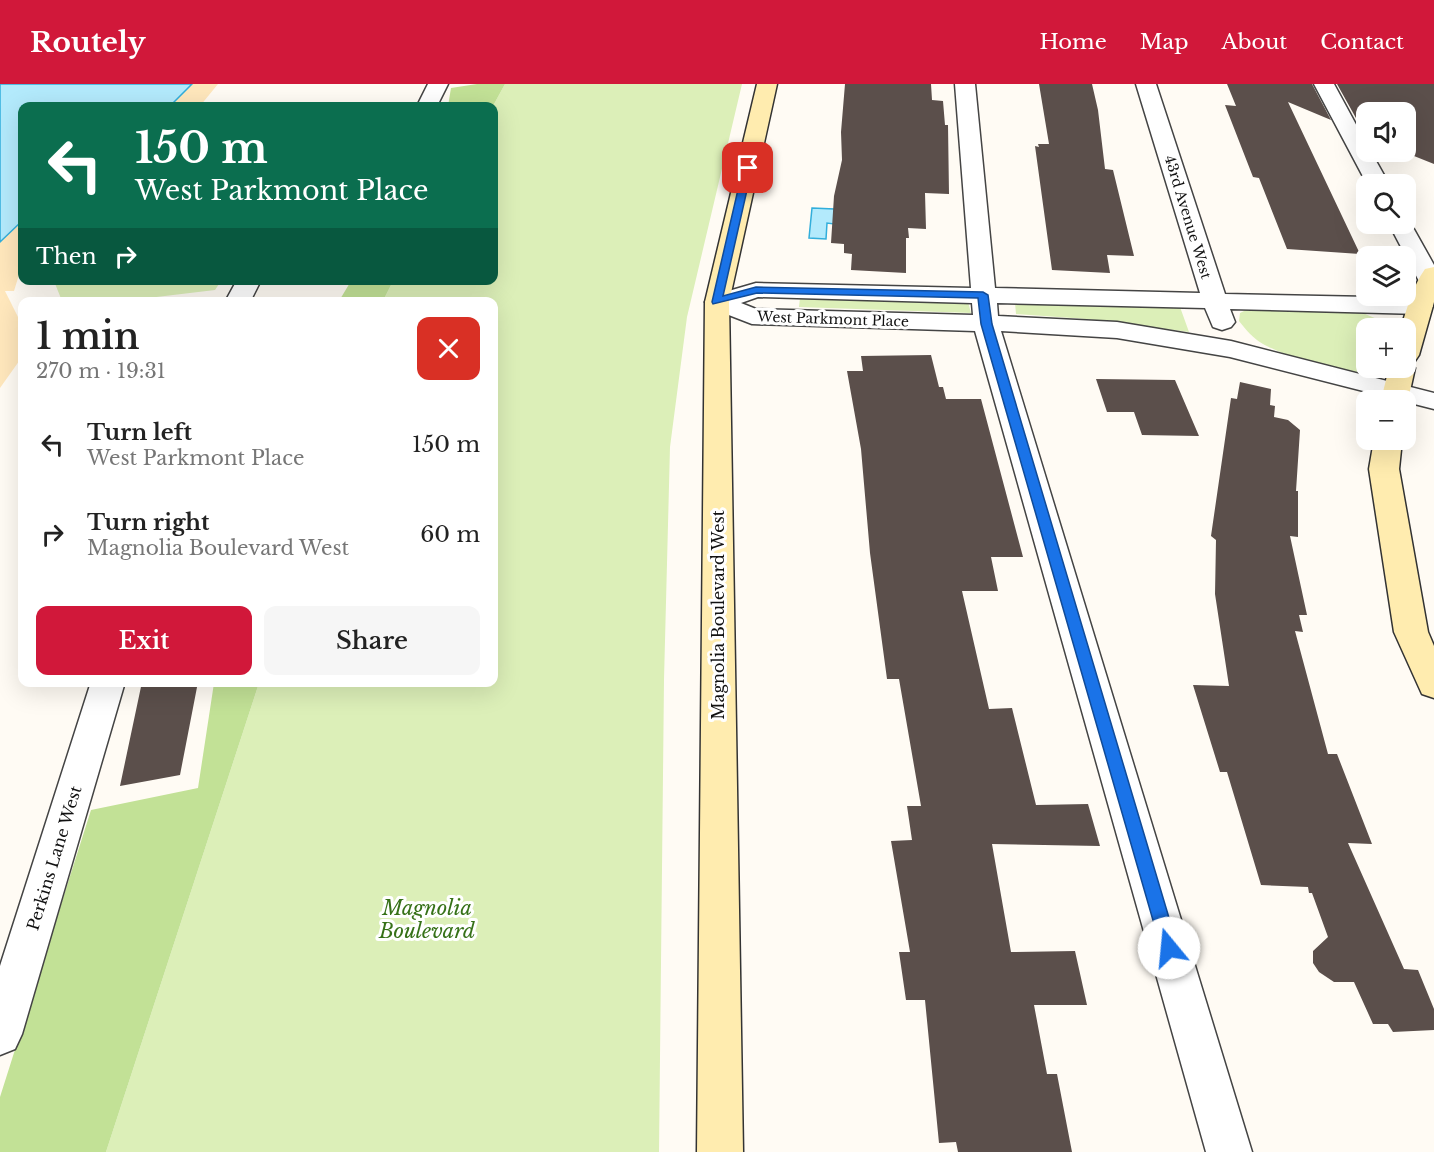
<!DOCTYPE html>
<html lang="en">
<head>
<meta charset="utf-8">
<style>
	body { margin:0; font-family:"Libre Baskerville",serif; background:#f6f6f6; color:#222; height:100vh; display:flex; flex-direction:column; font-size:22px; white-space:nowrap }
	* { box-sizing:border-box; margin:0 }
	p { font-size:20px; color:#767676 }
	.icon { flex:none; width:33px; height:33px; fill:none; stroke:currentColor; stroke-width:2; stroke-linecap:round; stroke-linejoin:round }
	.map { position:relative; flex:1; overflow:hidden }
	.sheet { position:absolute; left:18px; top:213px; width:480px; height:390px; display:flex; flex-direction:column; background:#fff; border-radius:12px; box-shadow:0 6px 24px #0002 }
	.sheet>* { flex:none }
	.banner { position:absolute; left:18px; top:18px; width:480px; height:183px; border-radius:12px; box-shadow:0 6px 24px #0002; background:#0b6e4f; color:#fff; overflow:hidden }
	.fabs { position:absolute; left:1356px; top:18px; display:grid; gap:12px }
	.fabs a { display:grid; place-items:center; width:60px; height:60px; border-radius:12px; background:#fff; box-shadow:0 6px 24px #0002; font-size:30px }
	.pin { position:absolute; display:grid; place-items:center; width:51px; height:51px; color:#fff; margin:-26px; border-radius:12px; box-shadow:0 3px 9px #0006 }
	.me { position:absolute; width:66px; margin:-33px; rotate:343deg; stroke-linejoin:round; filter:drop-shadow(0 0 4px #0008) }
	.turn { display:flex; align-items:center; gap:21px; height:126px; padding:0 18px; font-size:27px }
	.turn .icon { width:78px; height:78px; stroke-width:2.5 }
	.turn b { display:block; font-size:42px; line-height:51px }
	.then { display:flex; align-items:center; height:57px; padding:0 18px; background:#0003; gap:12px; font-size:22px }
	.round { display:grid; place-items:center; flex:none; width:63px; height:63px; border-radius:12px; background:#f6f6f6 }
	.summary { display:flex; align-items:center; justify-content:space-between; height:102px; padding:0 18px }
	h1 { font-size:36px; font-weight:600; line-height:45px }
	.action { display:flex; gap:12px; margin-top:auto; padding:12px 18px }
	.action a { flex:1; height:69px; border-radius:12px; background:#d1183a; color:#fff; font-size:24px; font-weight:600; line-height:69px; text-align:center }
	.action a+a { background:#f6f6f6; color:#222 }
	ul { padding:0; list-style:none }
	li { display:flex; align-items:center; gap:18px; height:90px; padding:0 18px }
	li div { flex:1 }
	li b { display:block; font-size:22px }
	li em { font-style:normal }
	header { display:flex; align-items:center; gap:36px; box-sizing:border-box; height:84px; padding:0 30px; background:#d1183a; color:#fff }
	header strong { font-size:28px }
	nav { display:flex; gap:33px; margin-inline-start:auto; font-size:21px }
	.map>svg:first-child { display:block }
	.green { fill:#dcefb8 }
	.forest { fill:#c2e196 }
	.sand { fill:#ffe7bc }
	.water { fill:#b3eafc; stroke:#32aedb; stroke-width:1.5 }
	.building { fill:#5b4f4b }
	.lines { fill:none; stroke-linecap:round; stroke-linejoin:round }
	.street-casing { stroke:#444; stroke-width:3 }
	.secondary-casing { stroke:#333; stroke-width:3 }
	.street { fill:#fff; fill-rule:evenodd }
	.secondary { fill:#ffecaf; fill-rule:evenodd }
	.route { fill:#1a73e8; stroke:#114b97; stroke-width:1.5 }
	.labels { text-anchor:middle; dominant-baseline:central; stroke-width:6; stroke-linejoin:round; paint-order:stroke }
	.far-street-label { font-size:14px; fill:#111; stroke:#fff }
	.street-label { font-size:16px; fill:#111; stroke:#fff }
	.near-park-label { font-size:20px; font-style:italic; fill:#367118; stroke:#fff }
</style>
</head>
<body>
<header>
<strong>Routely</strong>
<nav><a>Home</a><a>Map</a><a>About</a><a>Contact</a></nav>
</header>
<div class="map">
<svg width="1434" height="1068" viewBox="0 0 1434 1068">
	<rect width="100%" height="100%" fill="#fffbf4"/>
	<path class="green" d="M505,0H742L687,233L670,363L664,596L659,1068H106L259,599L494,598V218L383,217L393,197L494,196L493,22Z
		M54,197H221L215,206L123,217H62Z
		M800,214L968,218L971,229L799,223Z
		M1015,219L1180,223L1189,248L1086,235L1016,230Z
		M1250,224L1358,227L1377,235L1381,242L1380,244H1366V284H1370C1356,298 1280,270 1263,260C1253,254 1246,246 1239,237L1240,229Z"/>
	<path class="forest" d="M477,0H505L493,22H448L451,4Z
		M351,197V196L393,197L383,217H339Z
		M214,599H259L106,1068H0V1013L91,726L198,704Z"/>
	<path class="sand" d="M192,0H218L200,22H170Z
		M22,109V181L14,207H5L22,241V273L0,304V128Z"/>
	<path class="water" d="M0,0H192L170,22H22V137L0,158Z
		M812,124L834,125V140L827,139L826,155L809,154Z"/>
	<path class="building" d="M845,0H931L932,16L943,17L945,41H948L949,110L925,109L926,145L908,144L909,154H906V189L851,186L852,170L844,169V160L831,159L834,112L842,76L841,48Z
		M1039,0H1092L1098,26L1105,85L1113,86L1134,172L1107,171L1110,189L1052,186L1035,62L1039,63L1038,60H1049Z
		M1227,0H1312L1331,36L1288,18L1360,170L1287,165L1259,94L1253,93L1225,21L1236,22Z
		M1337,0H1434V80L1404,68L1406,28H1366V52Z
		M931,271L939,303H943L946,315H981L1023,473H991L998,507H962L989,625L1012,624L1036,721L1088,720L1100,762L992,760L1011,868L1075,867L1087,921H1034L1047,990H1057L1072,1068H958L956,1058L939,1059L925,916H906L899,868H910L891,757L912,756L907,722H921L899,595H887L870,469L861,365L847,287H863L861,272Z
		M1096,295L1175,296L1199,352L1142,351L1134,328H1107Z
		M1240,298L1271,305L1270,321L1275,322L1274,333L1288,336L1300,346L1296,407H1298V453L1290,452L1307,531H1299L1303,548L1295,547L1328,670H1337L1372,760L1348,759L1404,885L1418,886L1434,925V946L1393,948L1388,940H1373L1354,898H1334L1319,888L1313,879V867L1328,853L1312,809H1309L1308,803L1261,801L1227,688H1220L1193,601L1229,602L1215,510L1216,456L1211,452L1231,314L1237,315Z
		M142,598H198L180,691L120,702Z"/>
	<g class="lines">
		<g class="street-casing">
			<path id="street" d="M428,0H448L437,22H417Z
				M955,0H975L995,204L1200,209L1136,0H1156L1225,210L1420,214L1429,217L1433,222L1429,227L1420,230L1230,225L1235,238L1231,243L1222,246L1213,243L1205,224L997,219L998,232L1117,238L1231,257L1434,309V325L1230,273L1117,254L1001,247L1252,1068H1206L975,247L752,240L708,223L705,218L708,213L756,199L971,204ZM758,213L972,219L973,231L756,225L741,219Z
				M1314,0H1334L1366,59V68H1371L1389,100H1367Z
				M1406,134L1411,140L1434,181V202L1421,201L1389,140H1406Z
				M237,196H261L250,218H225Z
				M91,598H125L22,950L15,965L0,971V882Z"/>
		</g>
		<g class="secondary-casing">
			<path id="secondary" d="M757,0H777L729,218L743,1068H697L705,218Z
				M1434,183V218L1419,271L1415,277L1410,278L1415,284L1408,316L1406,319V316H1381L1389,284H1406V244H1401C1407,224 1413,202 1425,185Z
				M1374,356H1402L1399,385L1428,548L1434,562V614L1422,610L1394,548L1369,385Z"/>
		</g>
		<use href="#street" class="street"/>
		<use href="#secondary" class="secondary"/>
	</g>
	<path class="route" d="M748,81L752,84L723,212L756,203L983,208L988,211L992,240L1178,864L1175,870L1169,872L1163,870L1161,864L981,240L978,214L757,209L713,220L712,218L743,84Z"/>
	<g class="labels">
		<g class="far-street-label">
			<text transform="translate(1188 133) rotate(73)">43rd Avenue West</text>
			<text transform="translate(833 235) rotate(2)">West Parkmont Place</text>
		</g>
		<g class="street-label">
			<text transform="translate(718 531) rotate(-90)">Magnolia Boulevard West</text>
			<text transform="translate(54 774) rotate(-73)">Perkins Lane West</text>
		</g>
		<g class="near-park-label">
			<text x="427" y="824">Magnolia<tspan x="427" dy="23">Boulevard</tspan></text>
		</g>
	</g>
</svg>
<div class="fabs">
<a><svg class="icon" aria-label="sound" viewBox="0 0 24 24"><path d="M4 9h4l5-4v14l-5-4H4zM17 9q2 3 0 6"/></svg></a>
<a><svg class="icon" aria-label="search" viewBox="0 0 24 24"><circle cx="10" cy="10" r="6"/><path d="M15 15l6 6"/></svg></a>
<a><svg class="icon" aria-label="layers" viewBox="0 0 24 24"><path d="M12 4l9 5-9 5-9-5zM3 14l9 5 9-5"/></svg></a>
<a>+</a>
<a>−</a>
</div>
<div class="pin" style="left:748px;top:84px;background:#d93025"><svg class="icon" aria-label="arrive" viewBox="0 0 24 24"><path d="M6 21V4h12l-3 4 3 4H6"/></svg></div>
<svg class="me" style="left:1169px;top:864px" viewBox="-20 -20 40 40"><circle r="19" fill="#fff"/><path d="M0-13L10 11 0 6-10 11z" fill="#1a73e8"/></svg>
<div class="banner">
<div class="turn"><svg class="icon" aria-label="left" viewBox="0 0 24 24"><path d="M17 20v-9H6M10 6l-5 5 5 5"/></svg><div><b>150 m</b>West Parkmont Place</div></div>
<div class="then">Then<svg class="icon" aria-label="right" viewBox="0 0 24 24"><path d="M7 20v-9h11M14 6l5 5-5 5"/></svg></div>
</div>
<section class="sheet">
<div class="summary"><div><h1>1 min</h1><p>270 m · 19:31</p></div><a class="round" style="background:#d93025;color:#fff"><svg class="icon" aria-label="close" viewBox="0 0 24 24"><path d="M6 6l12 12M18 6L6 18"/></svg></a></div>
<ul>
<li><svg class="icon" aria-label="left" viewBox="0 0 24 24"><path d="M17 20v-9H6M10 6l-5 5 5 5"/></svg><div><b>Turn left</b><p>West Parkmont Place</p></div><em>150 m</em></li>
<li><svg class="icon" aria-label="right" viewBox="0 0 24 24"><path d="M7 20v-9h11M14 6l5 5-5 5"/></svg><div><b>Turn right</b><p>Magnolia Boulevard West</p></div><em>60 m</em></li>
</ul>
<div class="action"><a>Exit</a><a>Share</a></div>
</section>
</div>
</body>
</html>
